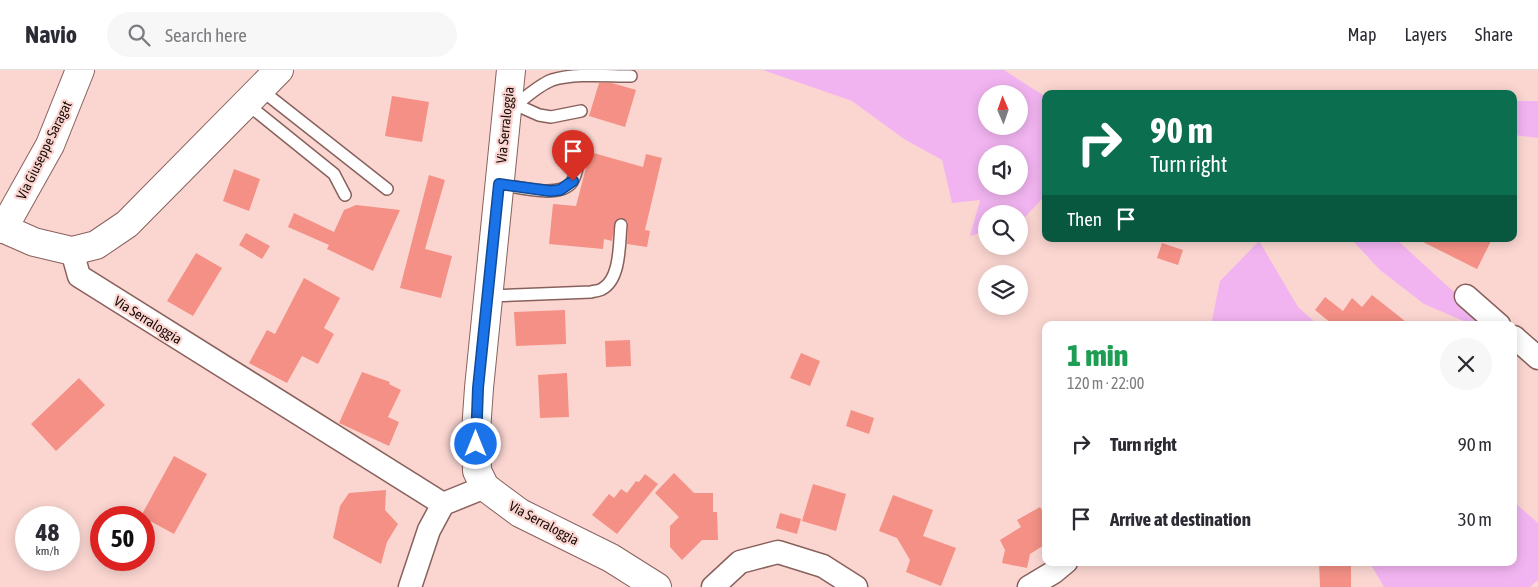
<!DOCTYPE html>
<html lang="en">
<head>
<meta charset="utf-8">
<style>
	body { margin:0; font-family:"Asap Condensed",sans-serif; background:#f7f7f7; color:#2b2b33; height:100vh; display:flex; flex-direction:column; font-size:19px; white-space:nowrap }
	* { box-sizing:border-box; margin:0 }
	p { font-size:16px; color:#7c7c81 }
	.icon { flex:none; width:28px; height:28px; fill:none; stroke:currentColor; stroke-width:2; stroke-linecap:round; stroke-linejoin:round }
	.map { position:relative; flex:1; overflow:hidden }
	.details { position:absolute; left:1042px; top:251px; width:475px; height:245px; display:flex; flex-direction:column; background:#fff; border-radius:10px; box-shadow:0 2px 12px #0003 }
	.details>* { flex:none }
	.guide { position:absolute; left:1042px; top:20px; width:475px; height:152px; border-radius:10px; box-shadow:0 2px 12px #0003; background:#0b6e4f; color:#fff; overflow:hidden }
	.needle { width:32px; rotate:358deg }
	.fabs { position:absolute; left:978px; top:15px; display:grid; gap:10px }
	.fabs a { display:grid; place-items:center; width:50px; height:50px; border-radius:50%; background:#fff; box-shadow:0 2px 12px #0003; font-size:25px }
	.speed { position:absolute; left:15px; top:436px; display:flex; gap:10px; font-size:25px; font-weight:700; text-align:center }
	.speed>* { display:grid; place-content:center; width:65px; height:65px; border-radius:50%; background:#fff; box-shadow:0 2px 12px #0003; line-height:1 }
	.speed small { font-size:12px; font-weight:400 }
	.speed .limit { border:8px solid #d22; background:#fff; color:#111 }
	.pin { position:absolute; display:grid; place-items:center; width:42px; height:42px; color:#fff; margin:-51px -21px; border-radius:50% 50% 50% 0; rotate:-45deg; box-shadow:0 0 5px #0007 }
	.pin .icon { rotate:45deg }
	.me { position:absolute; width:55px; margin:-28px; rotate:0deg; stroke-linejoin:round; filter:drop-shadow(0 0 4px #0008) }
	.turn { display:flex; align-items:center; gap:18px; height:105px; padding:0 25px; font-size:22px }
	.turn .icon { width:65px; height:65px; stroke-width:2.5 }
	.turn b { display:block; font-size:35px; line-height:42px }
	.then { display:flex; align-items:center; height:48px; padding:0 25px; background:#0003; gap:10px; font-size:19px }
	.round { display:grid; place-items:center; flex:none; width:52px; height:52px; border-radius:26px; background:#f7f7f7 }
	.overview { display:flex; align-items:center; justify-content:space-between; height:85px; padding:0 25px }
	h1 { font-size:30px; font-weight:800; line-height:38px; color:#1e9e55 }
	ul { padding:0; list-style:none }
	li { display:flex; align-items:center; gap:15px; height:75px; padding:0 25px }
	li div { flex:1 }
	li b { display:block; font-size:19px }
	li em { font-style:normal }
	header { display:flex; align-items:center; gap:30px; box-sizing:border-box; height:70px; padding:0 25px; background:#fff; border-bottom:1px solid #e1e1e2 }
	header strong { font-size:24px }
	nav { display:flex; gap:28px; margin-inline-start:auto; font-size:18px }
	.search { width:350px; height:45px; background:#f7f7f7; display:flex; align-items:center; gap:12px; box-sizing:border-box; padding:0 18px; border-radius:28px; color:#7c7c81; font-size:19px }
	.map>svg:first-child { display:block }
	.green { fill:#f2b4f1; fill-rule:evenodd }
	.building { fill:#f49085 }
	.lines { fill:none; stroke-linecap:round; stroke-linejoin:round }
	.service-casing { stroke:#89615c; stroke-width:14 }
	.minor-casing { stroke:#89615c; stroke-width:25 }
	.tertiary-casing { stroke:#89615c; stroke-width:30 }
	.secondary-casing { stroke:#89615c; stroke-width:30 }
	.service { stroke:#fff; stroke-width:11 }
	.minor { stroke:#fff; stroke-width:22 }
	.tertiary { stroke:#fff; stroke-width:28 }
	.secondary { stroke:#fff; stroke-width:28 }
	.route-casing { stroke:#114b97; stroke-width:12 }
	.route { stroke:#1a73e8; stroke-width:9 }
	.labels { text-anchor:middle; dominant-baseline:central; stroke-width:4.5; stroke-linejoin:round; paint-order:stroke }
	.street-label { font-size:14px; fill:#180a08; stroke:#fbd6d1 }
</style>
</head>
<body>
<header>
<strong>Navio</strong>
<div class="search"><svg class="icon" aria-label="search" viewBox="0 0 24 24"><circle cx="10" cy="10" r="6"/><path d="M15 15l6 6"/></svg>Search here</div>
<nav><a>Map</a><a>Layers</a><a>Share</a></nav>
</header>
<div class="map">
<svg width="1538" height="517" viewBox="0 0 1538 517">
	<rect width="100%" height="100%" fill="#fbd6d1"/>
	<path class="green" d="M763,0H1004L1046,27V130L1042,129L1026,146L1019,149V144H986V161L970,166L980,130L952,133L942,90L904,69L852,31ZM986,24H1019V56H986ZM986,84H1019V116H986Z
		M1514,31H1538V68L1514,65Z
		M1351,169H1396L1467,234L1480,255H1473L1424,234L1380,200Z
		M1259,171L1298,237L1318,255H1211L1220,211Z
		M1514,432L1538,453V510L1530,517H1384L1370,493L1514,492Z"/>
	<path class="building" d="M599,13H612L636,20L625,57L589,46Z
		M392,26L429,32L422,72L385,66Z
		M590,82L643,97L646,84L662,88L645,160L650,161L647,177L627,174L628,152L621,148L615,151L612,171L604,169L603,179L549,174L553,134L576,136Z
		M234,99L260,109L249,141L223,131Z
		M429,105L445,110L425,179L452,186L441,228L400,218Z
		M356,135L400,140L373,201L327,179L329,175L288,157L294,143L334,162L344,140Z
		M246,163L270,176L262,189L239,175Z
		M1417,169H1492L1477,199Z
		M1162,173L1183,180L1178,195L1157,188Z
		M196,183L222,198L193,246L167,231Z
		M304,208L340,228L324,258L334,264L318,294L302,286L287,313L249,293L267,260L275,264Z
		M1372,225L1410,255H1332V254L1315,240L1325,227L1343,241L1352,228L1362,237Z
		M565,240L566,274L516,276L514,242Z
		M630,270L631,296L606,297L605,271Z
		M801,283L820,291L810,316L790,308Z
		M362,302L390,312L389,314L401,320L388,347L399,352L389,376L339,353Z
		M567,303L569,347L540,348L538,305Z
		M79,308L105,335L56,381L31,354Z
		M851,340L874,348L869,364L846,356Z
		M174,386L207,404L174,464L141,446Z
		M674,403L694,423H713V442H717L718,470H702L682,490L670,477V456L679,447L655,423Z
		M645,404L658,414L617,464L592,445L609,424L614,428L621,419L627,423L636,411L639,412Z
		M813,414L846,424L836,461L802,451Z
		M386,420L385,440L398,454L387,472L381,494L333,468L340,436L349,423Z
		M893,425L933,440L923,466L956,478L941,516L906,502L910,490L897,468L879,461Z
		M1040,437L1046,447V474L1030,484L1027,498L1002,493L1005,480L1000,470L1021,457L1017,450Z
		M780,443L801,449L797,464L776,458Z
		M1319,492H1351V517H1320Z"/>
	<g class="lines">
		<g class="service-casing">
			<path id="service" d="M260,19L387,119
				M246,33L334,104L345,125
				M512,33L539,45L551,47L581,41
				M516,35C527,26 539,15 552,10C575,3 606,6 631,6
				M499,114C517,117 560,129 572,112C577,104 579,90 581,81
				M488,226L591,222C594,221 599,221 602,219C621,209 619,173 621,155"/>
		</g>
		<g class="minor-casing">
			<path id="minor" d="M72,181L79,206L443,434
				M1466,226L1499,255
				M1514,267L1538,288
				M410,517L429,460L443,434L485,417
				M713,517L740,492L778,482L823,496L856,517
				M1029,517L1054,502L1066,492"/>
		</g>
		<g class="tertiary-casing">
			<path id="tertiary" d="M3,159L50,75L80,0"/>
		</g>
		<g class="secondary-casing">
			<path id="secondary" d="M511,0L479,318L476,361L477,401L485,417L520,443L611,488L657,517
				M0,157L34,172L72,181L96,175L127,154L279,0"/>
		</g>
		<use href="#service" class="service"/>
		<use href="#minor" class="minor"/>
		<use href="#tertiary" class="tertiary"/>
		<use href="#secondary" class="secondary"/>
	</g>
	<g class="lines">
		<g class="route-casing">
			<path id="route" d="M476,374L478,318L499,114L550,121L560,120L573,111"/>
		</g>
		<use href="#route" class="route"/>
	</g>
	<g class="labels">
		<g class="street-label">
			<text transform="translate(505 55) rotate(-84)">Via Serraloggia</text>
			<text transform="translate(44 80) rotate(-64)">Via Giuseppe Saragat</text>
			<text transform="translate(148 250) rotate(32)">Via Serraloggia</text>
			<text transform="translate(544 453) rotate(28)">Via Serraloggia</text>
		</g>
	</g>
</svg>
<div class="fabs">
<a><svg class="needle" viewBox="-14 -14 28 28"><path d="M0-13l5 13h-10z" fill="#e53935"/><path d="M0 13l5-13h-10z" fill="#7c7c81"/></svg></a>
<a><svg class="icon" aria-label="sound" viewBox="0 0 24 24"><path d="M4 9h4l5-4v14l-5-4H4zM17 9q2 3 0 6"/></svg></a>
<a><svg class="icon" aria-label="search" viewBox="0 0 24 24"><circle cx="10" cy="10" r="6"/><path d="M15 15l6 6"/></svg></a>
<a><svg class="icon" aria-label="layers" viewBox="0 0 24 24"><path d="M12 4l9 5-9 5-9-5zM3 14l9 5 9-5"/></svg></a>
</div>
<div class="speed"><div>48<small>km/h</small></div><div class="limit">50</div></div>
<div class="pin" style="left:573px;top:111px;background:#d93025"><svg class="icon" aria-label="arrive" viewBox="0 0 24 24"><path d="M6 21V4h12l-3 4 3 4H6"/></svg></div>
<svg class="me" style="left:476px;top:374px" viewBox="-20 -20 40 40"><circle r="17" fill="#1a73e8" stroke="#fff" stroke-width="3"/><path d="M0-11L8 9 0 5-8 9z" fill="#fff"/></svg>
<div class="guide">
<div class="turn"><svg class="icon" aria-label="right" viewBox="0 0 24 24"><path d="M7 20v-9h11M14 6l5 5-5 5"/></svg><div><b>90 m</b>Turn right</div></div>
<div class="then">Then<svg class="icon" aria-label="arrive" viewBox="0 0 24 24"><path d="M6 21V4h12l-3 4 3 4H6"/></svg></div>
</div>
<section class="details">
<div class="overview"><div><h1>1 min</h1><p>120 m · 22:00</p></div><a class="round"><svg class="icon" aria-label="close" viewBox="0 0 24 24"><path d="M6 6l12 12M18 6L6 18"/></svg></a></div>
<ul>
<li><svg class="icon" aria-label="right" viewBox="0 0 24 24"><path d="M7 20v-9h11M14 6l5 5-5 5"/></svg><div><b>Turn right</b></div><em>90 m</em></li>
<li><svg class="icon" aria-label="arrive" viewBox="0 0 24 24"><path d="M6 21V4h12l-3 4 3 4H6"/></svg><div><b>Arrive at destination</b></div><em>30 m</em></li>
</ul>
</section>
</div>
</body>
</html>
